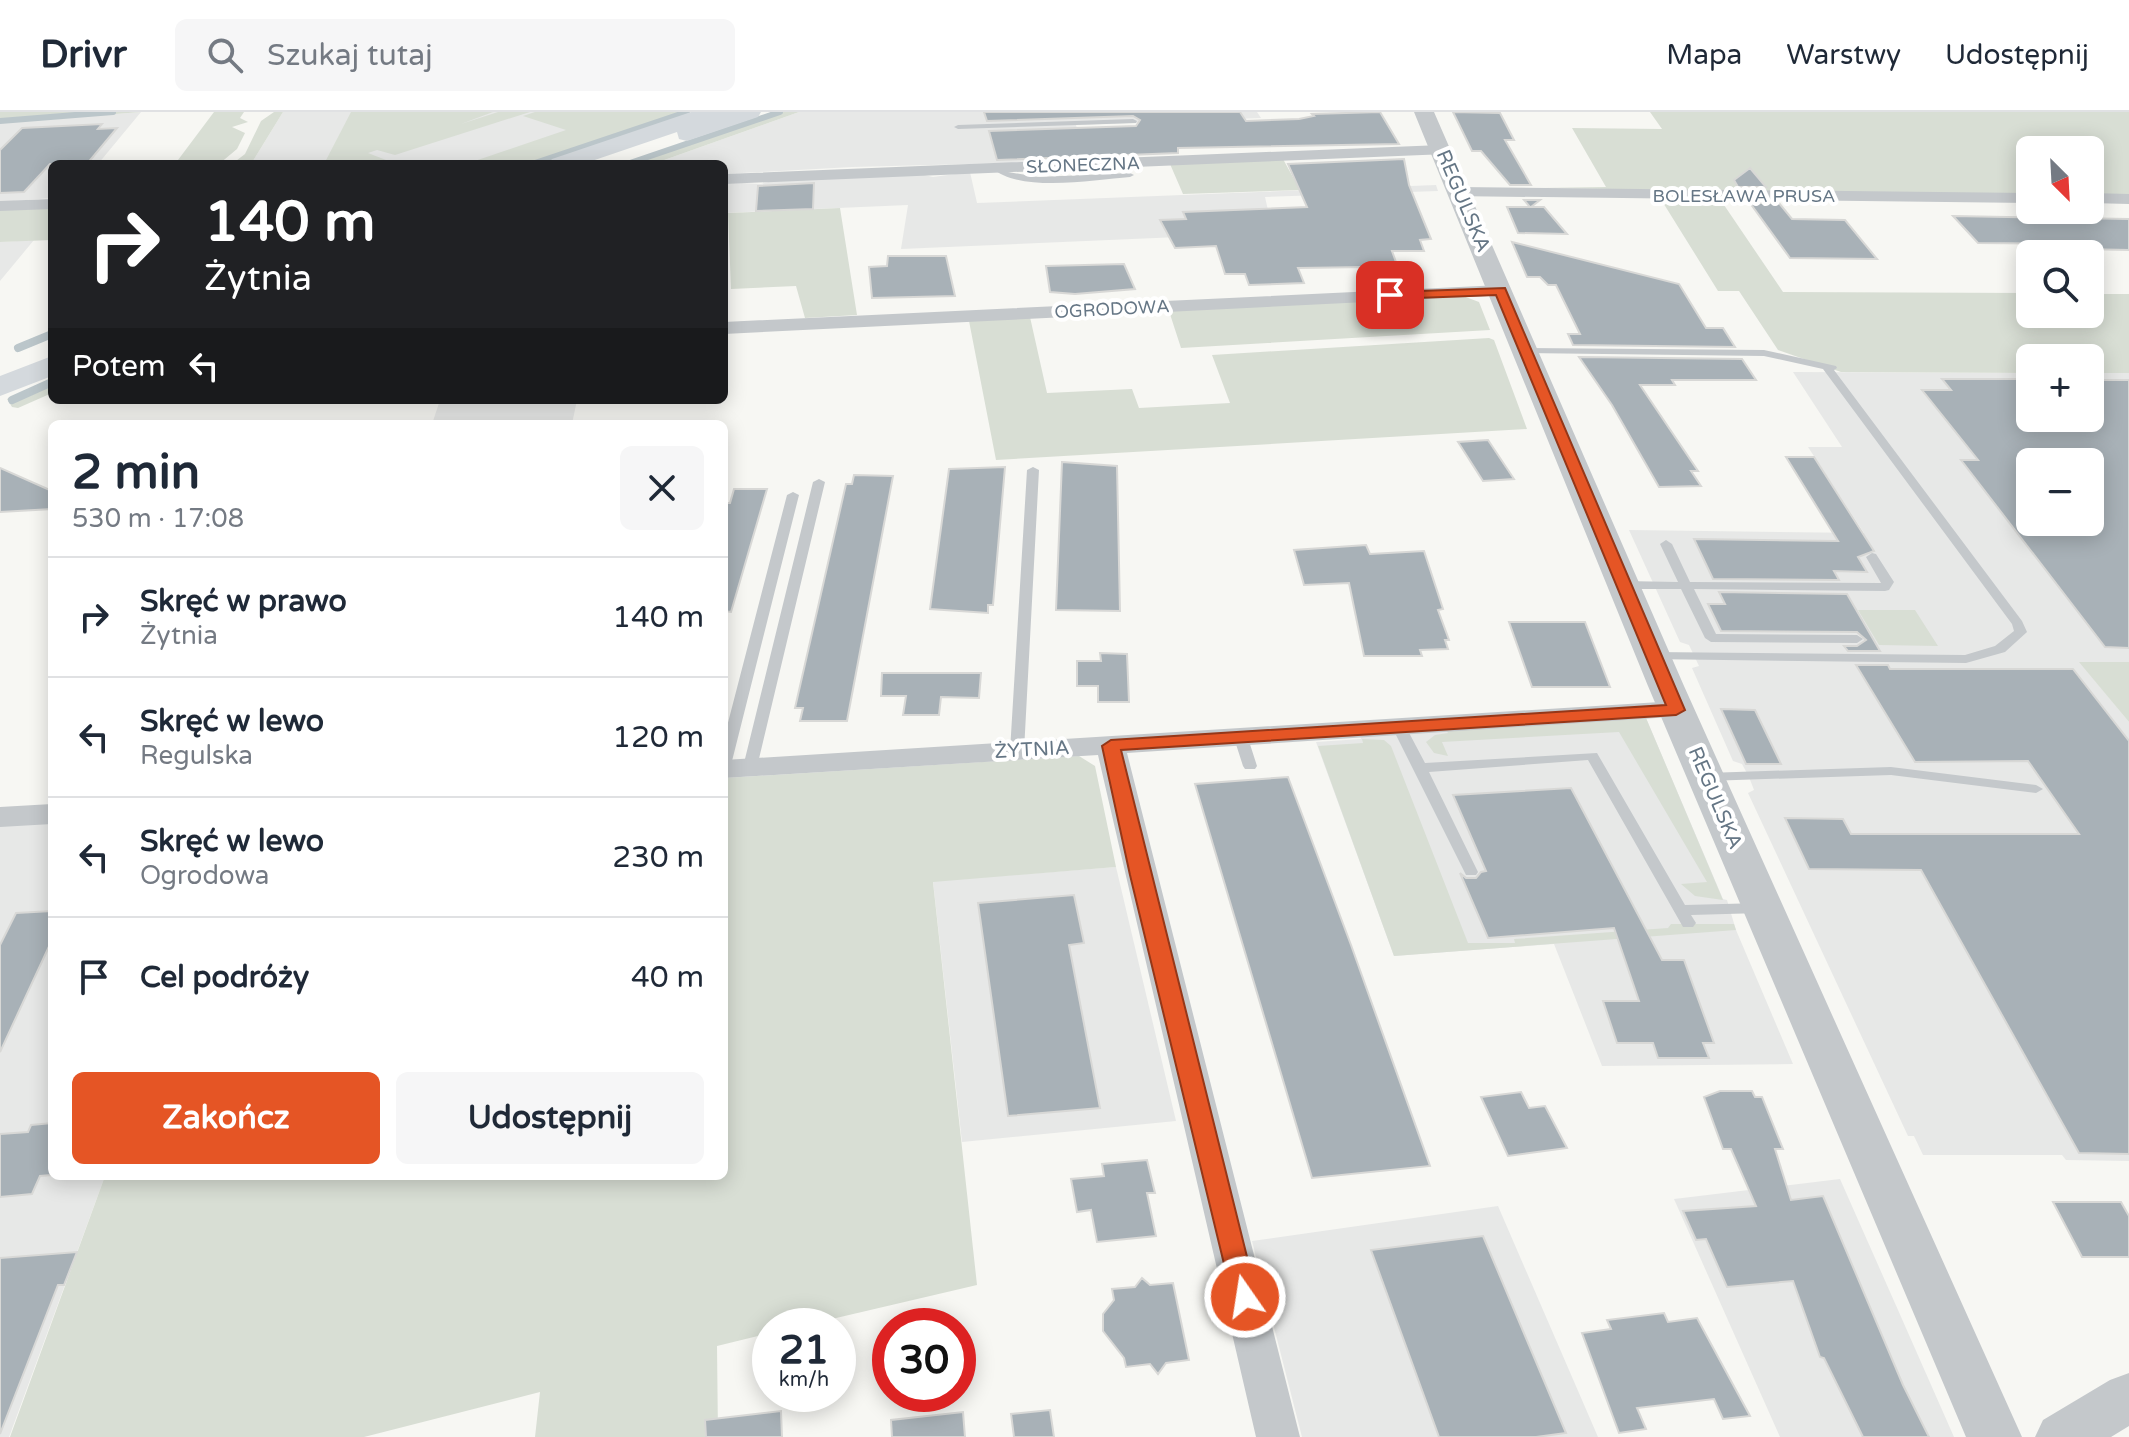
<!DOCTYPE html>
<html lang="pl">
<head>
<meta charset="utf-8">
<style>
	body { margin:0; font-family:"Varela Round",sans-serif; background:#f6f6f7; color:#1f2937; height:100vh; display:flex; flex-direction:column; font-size:30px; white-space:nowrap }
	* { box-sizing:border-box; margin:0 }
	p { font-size:26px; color:#747a83 }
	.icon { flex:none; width:44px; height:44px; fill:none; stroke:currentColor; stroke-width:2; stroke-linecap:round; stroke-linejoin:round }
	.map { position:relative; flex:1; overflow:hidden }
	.drawer { position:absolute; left:48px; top:308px; width:680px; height:760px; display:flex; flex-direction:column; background:#fff; border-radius:12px; box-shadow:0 4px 20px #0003 }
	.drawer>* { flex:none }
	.guide { position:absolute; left:48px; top:48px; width:680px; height:244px; border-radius:12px; box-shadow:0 4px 20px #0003; background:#202124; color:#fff; overflow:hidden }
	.needle { width:52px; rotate:156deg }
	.fabs { position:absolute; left:2016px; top:24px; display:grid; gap:16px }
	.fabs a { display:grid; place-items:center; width:88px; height:88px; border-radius:12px; background:#fff; box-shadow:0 4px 20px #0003; font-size:40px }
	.speed { position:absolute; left:752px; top:1196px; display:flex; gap:16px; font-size:40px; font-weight:700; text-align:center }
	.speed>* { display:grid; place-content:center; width:104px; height:104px; border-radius:50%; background:#fff; box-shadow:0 4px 20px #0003; line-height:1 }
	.speed small { font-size:20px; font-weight:400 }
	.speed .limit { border:12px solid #d22; background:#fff; color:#111 }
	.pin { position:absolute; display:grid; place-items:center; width:68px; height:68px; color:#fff; margin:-34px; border-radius:16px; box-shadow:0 4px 12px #0006 }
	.me { position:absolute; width:88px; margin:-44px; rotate:347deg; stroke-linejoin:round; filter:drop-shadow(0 0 6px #0008) }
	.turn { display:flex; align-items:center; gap:28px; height:168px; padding:0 24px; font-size:36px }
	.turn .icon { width:104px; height:104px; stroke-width:2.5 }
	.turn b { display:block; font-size:56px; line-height:68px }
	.then { display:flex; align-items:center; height:76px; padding:0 24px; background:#0003; gap:16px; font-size:30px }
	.round { display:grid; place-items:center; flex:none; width:84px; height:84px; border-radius:12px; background:#f6f6f7 }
	.head { display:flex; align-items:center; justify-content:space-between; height:136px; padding:0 24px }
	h1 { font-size:48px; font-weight:700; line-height:60px }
	.cta { display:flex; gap:16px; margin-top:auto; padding:16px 24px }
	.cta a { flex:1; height:92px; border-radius:12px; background:#e55525; color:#fff; font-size:32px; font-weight:700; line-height:92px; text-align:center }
	.cta a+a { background:#f6f6f7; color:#1f2937 }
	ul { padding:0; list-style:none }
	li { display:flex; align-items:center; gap:24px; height:120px; padding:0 24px; border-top:2px solid #e0e1e3 }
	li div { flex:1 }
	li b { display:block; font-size:30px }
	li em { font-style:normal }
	header { display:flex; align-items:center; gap:48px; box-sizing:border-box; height:112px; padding:0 40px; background:#fff; border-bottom:2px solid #e0e1e3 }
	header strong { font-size:38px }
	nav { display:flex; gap:44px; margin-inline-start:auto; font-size:28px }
	.search { width:560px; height:72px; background:#f6f6f7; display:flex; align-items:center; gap:20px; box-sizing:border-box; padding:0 28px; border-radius:12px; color:#747a83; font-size:30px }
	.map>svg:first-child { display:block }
	.built { fill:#e7e8e7; fill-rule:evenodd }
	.green { fill:#d8ded4 }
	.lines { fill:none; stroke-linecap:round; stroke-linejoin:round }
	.stream-far1 { stroke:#bbc6ca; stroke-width:6 }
	.stream { stroke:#bbc6ca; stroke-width:8 }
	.building { fill:#a8b1b7; stroke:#d8d8d6; stroke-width:2; fill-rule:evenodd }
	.service { fill:#c4c8cb; fill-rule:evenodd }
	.minor { fill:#c4c8cb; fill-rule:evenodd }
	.tertiary { fill:#c4c8cb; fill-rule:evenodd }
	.secondary { fill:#d4d9dd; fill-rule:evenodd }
	.route { fill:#e55525; stroke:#953718; stroke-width:2 }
	.labels { text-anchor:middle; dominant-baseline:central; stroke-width:8; stroke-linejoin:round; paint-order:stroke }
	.far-street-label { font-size:18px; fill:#657685; stroke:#fff }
	.street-label { font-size:20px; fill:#657685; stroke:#fff }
</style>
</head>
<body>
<header>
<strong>Drivr</strong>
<div class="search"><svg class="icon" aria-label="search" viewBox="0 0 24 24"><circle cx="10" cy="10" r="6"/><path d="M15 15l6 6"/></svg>Szukaj tutaj</div>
<nav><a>Mapa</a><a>Warstwy</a><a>Udostępnij</a></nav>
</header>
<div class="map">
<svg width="2129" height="1325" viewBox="0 0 2129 1325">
	<rect width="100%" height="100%" fill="#f7f7f3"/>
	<path class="built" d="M141,0L98,52H52V86L0,90V11Z
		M283,0H664L508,52H251Z
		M799,0H1257L1261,6L1076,13L1087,49L852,55L724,62V52H653Z
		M970,60L977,91L1436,73L1438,79L1265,85L1273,121L901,137L908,93L724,101V70L761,72L775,68L920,62L933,65Z
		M34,128L0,169V130Z
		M1793,260L2030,261V306H2090V261H2129V550H2080L2129,610V1049L2066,1048L2062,1043H1923L1914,1024H1908L1748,681L1754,678L1749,665L1742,652L1733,649L1692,556L1699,554L1689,533L1680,530L1629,418L1864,421L1808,335H1842ZM2030,350H2090V410H2030Z
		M440,288H577L572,312H432Z
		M1646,606L1723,787L1727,788L1736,818L1793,952L1602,954L1554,832L1394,844L1316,630L1361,627L1360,623Z
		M52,711V1064H105L9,1325H0V714Z
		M1116,755L1176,1009L962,1030L933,769Z
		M1840,1067L1898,1198L1954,1325H1780L1674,1087Z
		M1498,1094L1598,1325H1302L1252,1129Z"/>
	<path class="green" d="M0,0H141L0,11Z
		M214,0H244L240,6L248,10L232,15L245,21L237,37L219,52H175Z
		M274,0H283L251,52H232L245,42L261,9Z
		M351,0H493L461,12L498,0H530L395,43L377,38L368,41L386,48L384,52H324Z
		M535,0H683L528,52H466L566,18L523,4Z
		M772,0H799L653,52H622Z
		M1650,0H2129V84H2090V38H2030V83L1542,76L1606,75L1572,16L1662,17Z
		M1283,47L1300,78L1183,82L1170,52Z
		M1662,89L1722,90L1783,180L2030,181V202H2090V182H2129V261H2090V246H2030V261L1841,260L1778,238L1739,179H1718Z
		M52,96V128L0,130V98Z
		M840,96L857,203L805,206L796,174L731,177L728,101Z
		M1463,184L1479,190L1490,218L1181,236L1169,199Z
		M1030,205L1047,281L1132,277L1139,296L1230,291L1212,243L1489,226L1494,228L1527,317L996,348L969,209Z
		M52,267V281L18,296L12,295L7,287Z
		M1858,498H1915L1938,534L1879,533Z
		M2079,550H2129V610Z
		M1646,606L1723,788L1695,784L1681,772L1707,770L1619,620L1442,630L1448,644L1434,641L1426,630L1435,623L1448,621L1446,618Z
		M1362,627L1384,628L1391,634L1468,831H1515L1514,827L1668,816L1671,812H1734L1736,818L1394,844L1318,634L1363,631Z
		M1079,644L1095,654L1116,755L933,770L977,1173L802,1214H770V1221L717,1234L718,1325H535L540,1280L364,1325H10L105,1064H724V666Z"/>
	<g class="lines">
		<path class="stream-far1" d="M0,9L113,0
			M532,52L687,0
			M627,52L780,0"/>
		<path class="stream" d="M18,236L52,222
			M12,288L52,270"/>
	</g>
	<path class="building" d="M984,0H1240L1246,9L1299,7L1314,4L1312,2L1380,0L1399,32L1178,36V41L997,48L989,19L1136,14L1140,8L1133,4L987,9Z
		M1453,0L1500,1L1514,28H1505L1531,73H1510L1481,39H1472Z
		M102,12L98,17L117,16L87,52H50L24,80L0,81V38L22,16Z
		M1404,47L1409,73L1431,127L1420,128L1424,139H1392L1401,164L1369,163L1366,155L1298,156L1304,171L1249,173L1245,162H1225L1216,134L1175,136L1160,108L1186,107L1183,100L1307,95L1288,52Z
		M1750,56L1766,75H1738L1734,68Z
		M814,71L813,97L756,99L758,74Z
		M1524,88H1540L1531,95H1544L1567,122L1518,121L1507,95H1530Z
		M1750,91H1779L1792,107L1845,108L1877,147L1790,146Z
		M1953,104L2129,107V138L2081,137L2075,132L1978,131Z
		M1512,130L1679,172L1706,216H1723L1735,235L1573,233L1568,222H1580L1556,173H1548L1540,165H1527Z
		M888,144H946L955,184L872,186L869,155L887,154Z
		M1124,152L1135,177L1075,182L1050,180L1046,154Z
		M1579,245L1742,247L1756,268H1672L1675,273H1640L1698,359H1691L1701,374L1659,375L1612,293Z
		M1942,267H2030V306H2090V268H2129V536L2105,535L1961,348H1978L1922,278H1951ZM2030,350H2090V410H2030Z
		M1488,328L1514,367L1483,369L1458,330Z
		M1786,345H1814L1874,439L1858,445L1867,460L1834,459L1839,468L1713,467L1694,427L1838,429Z
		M1062,350L1117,354L1120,499L1056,498Z
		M1005,355L993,493H988V501L930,497L949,357Z
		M0,356L52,379V397L0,400Z
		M854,363L893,364L847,609H800L803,596H795L846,372H852Z
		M734,377H767L731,500L724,499V391H730Z
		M1366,433L1370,442L1424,439L1443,497L1438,498L1449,528H1445L1448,537L1420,538L1422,544H1364L1349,471L1304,473L1294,438Z
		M1719,480L1847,482L1880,539H1848L1844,534H1857L1866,528L1857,520L1721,519L1708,492H1725Z
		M1509,510H1585L1610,575H1532Z
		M1100,541L1127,542L1129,590H1098V574H1077V549H1101Z
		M1856,553H1888L1890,557H2073L2129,629V1042L2079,1041L1921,758L1809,757L1785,706L1843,707L1851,722H2079L2028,649L1915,650Z
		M882,561H981L979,586L941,585L939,603H903L906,584H881Z
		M1721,597L1755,598L1781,652H1746Z
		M1288,665L1351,833L1430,1054L1312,1066L1195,672Z
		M1571,676L1662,848H1684L1714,931H1703L1709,946H1658L1653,931H1617L1603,889H1639L1614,816L1488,826L1460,761L1466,766H1476L1481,760L1486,759L1453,683Z
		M1074,783L1084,831L1069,833L1100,996L1008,1004L978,791Z
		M52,799V828L0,940V833L16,801Z
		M1720,979H1752L1755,985H1762L1783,1037H1775L1791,1088L1823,1084L1903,1273L1929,1325H1863L1824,1246L1820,1245L1793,1169L1727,1175L1706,1127L1696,1128L1683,1099L1756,1094L1731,1037H1723L1704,985Z
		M1521,980L1529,996L1545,994L1567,1036L1508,1044L1481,985Z
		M52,1011V1063L40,1064L32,1082L0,1085V1022L28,1020L31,1013Z
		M1147,1048L1155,1081H1147L1156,1124L1097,1130L1091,1098L1077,1100L1071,1067L1104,1064L1102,1052Z
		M2053,1090H2121L2129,1104V1145H2082Z
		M1483,1124L1566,1321L1536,1325H1439L1371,1138Z
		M77,1140L64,1173H58L0,1322V1146Z
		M1142,1166L1150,1173L1173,1171L1189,1248L1166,1251L1158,1262L1150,1252L1126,1255L1124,1246L1103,1219V1202L1114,1188L1112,1177L1135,1175Z
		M1664,1201L1668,1210L1697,1206L1750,1304L1723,1307L1714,1287L1637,1296L1646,1317L1619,1321L1582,1221L1611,1217L1607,1208Z
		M1050,1298L1054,1325H1014L1011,1302Z
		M781,1299L782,1325H706L705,1308Z
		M963,1300L965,1325H892L891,1308Z"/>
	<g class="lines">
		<path class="service" d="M1133,7L1137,9L1136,11L958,17L954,15L958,13Z
			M996,54L1008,60L1038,65L1130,61L1134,63L1130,65C1094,68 1020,81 992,56Z
			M1526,236L1764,238L1836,254L1837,256L1834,258L2022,509L2027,520L2005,540L1966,551L1648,547L1647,544L1648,541L1653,540L1965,543L1995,534L2014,519L2012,512L1823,257L1764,244L1523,241V237Z
			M1033,355L1039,358L1024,639L1017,643L1010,639L1027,358Z
			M819,367L825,370L757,655L750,659L743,655L813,370Z
			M793,380L799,383L731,653L724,657V626L787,383Z
			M1666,428L1672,432L1690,470L1881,471L1866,445L1872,441L1876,442L1894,470L1889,478L1885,479L1694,477L1716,522L1857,523L1863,527L1857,531L1711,530L1705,526L1681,477H1623L1617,473L1623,469L1678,470L1660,432Z
			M1399,611L1406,615L1425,651L1597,641L1685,793L1761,791L1769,796L1761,801L1691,803L1696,811L1693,815H1683L1588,648L1429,660L1478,760L1476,763H1466L1392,615Z
			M1241,622L1248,626L1257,654L1255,657H1245L1243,654L1234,626Z
			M1891,655L2036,673L2043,677L2036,681L1891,663L1707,669L1700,665L1707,661Z"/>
		<path class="minor" d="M1441,33L1449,38L1447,42L724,72V62Z
			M1458,75L2030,81V91L1452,84V76Z
			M2090,81L2129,82V92L2090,91Z
			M52,87V97L0,99V89Z
			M1501,173L1508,175L1511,179L1508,183L724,222V210Z
			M1676,589L1686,592L1690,598L1686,604L1127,641L1300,1325H1256L1098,643L724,666V648Z
			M52,692V712L0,715V695Z"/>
		<path class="tertiary" d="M1414,0H1434L1684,574L2022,1325H1966L1648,574Z
			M2129,1261V1314L2111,1325H2035L2043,1308L2110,1268Z"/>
		<path class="secondary" d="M691,0H761L758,5L687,29L679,27L677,20L583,52H548L552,47Z
			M52,244V264L0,284V264Z"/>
	</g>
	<path class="route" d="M1505,176L1685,598L1676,603L1121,638L1257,1185L1254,1193L1245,1196L1236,1193L1232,1185L1130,763L1102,634L1111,628L1666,593L1496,183L1390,187L1384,183L1390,180Z"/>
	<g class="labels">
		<g class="far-street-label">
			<text transform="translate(1083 53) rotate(-2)">SŁONECZNA</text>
			<text x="1744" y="84">BOLESŁAWA PRUSA</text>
			<text transform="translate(1112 197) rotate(-3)">OGRODOWA</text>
		</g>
		<g class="street-label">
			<text transform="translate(1463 89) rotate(67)">REGULSKA</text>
			<text transform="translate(1032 638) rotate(-3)">ŻYTNIA</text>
			<text transform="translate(1715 686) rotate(67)">REGULSKA</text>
		</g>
	</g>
</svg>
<div class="fabs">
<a><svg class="needle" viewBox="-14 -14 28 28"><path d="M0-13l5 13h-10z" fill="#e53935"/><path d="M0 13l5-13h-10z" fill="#747a83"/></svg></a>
<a><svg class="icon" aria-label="search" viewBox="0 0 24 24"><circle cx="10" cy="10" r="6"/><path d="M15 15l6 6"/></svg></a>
<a>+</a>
<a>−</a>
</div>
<div class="speed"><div>21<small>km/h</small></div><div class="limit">30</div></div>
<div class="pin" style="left:1390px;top:183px;background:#d93025"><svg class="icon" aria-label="arrive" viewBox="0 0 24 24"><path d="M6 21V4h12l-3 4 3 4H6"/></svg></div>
<svg class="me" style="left:1245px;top:1185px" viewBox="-20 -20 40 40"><circle r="17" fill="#e55525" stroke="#fff" stroke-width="3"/><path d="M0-11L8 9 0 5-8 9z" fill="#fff"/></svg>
<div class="guide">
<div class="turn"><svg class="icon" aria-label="right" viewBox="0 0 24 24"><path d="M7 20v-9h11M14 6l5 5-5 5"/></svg><div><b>140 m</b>Żytnia</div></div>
<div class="then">Potem<svg class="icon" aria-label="left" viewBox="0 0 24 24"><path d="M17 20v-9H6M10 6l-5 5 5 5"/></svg></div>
</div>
<section class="drawer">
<div class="head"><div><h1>2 min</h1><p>530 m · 17:08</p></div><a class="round"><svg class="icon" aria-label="close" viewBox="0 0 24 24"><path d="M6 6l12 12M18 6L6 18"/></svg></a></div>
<ul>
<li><svg class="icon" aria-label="right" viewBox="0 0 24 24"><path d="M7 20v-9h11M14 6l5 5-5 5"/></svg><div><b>Skręć w prawo</b><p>Żytnia</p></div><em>140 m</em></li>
<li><svg class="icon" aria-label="left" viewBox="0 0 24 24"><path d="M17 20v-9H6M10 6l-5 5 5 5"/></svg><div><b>Skręć w lewo</b><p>Regulska</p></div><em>120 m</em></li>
<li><svg class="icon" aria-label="left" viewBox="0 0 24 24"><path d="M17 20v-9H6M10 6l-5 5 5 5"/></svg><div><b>Skręć w lewo</b><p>Ogrodowa</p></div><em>230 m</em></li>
<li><svg class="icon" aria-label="arrive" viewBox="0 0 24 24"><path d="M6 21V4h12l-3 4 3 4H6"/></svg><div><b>Cel podróży</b></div><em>40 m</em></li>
</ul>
<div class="cta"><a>Zakończ</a><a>Udostępnij</a></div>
</section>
</div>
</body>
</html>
